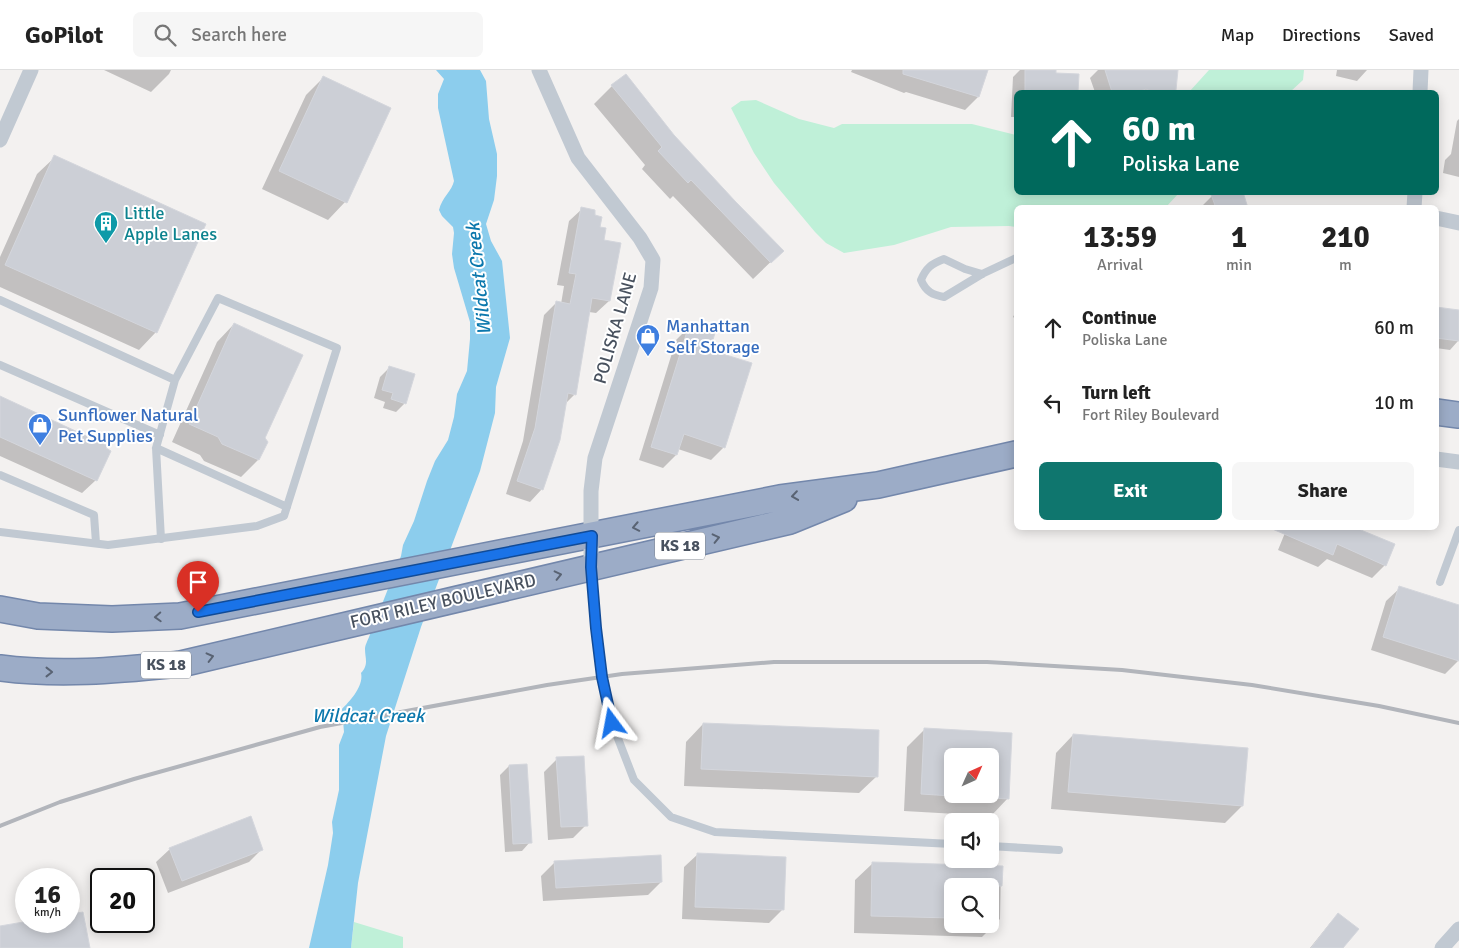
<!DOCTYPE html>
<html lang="en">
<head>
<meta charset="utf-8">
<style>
	body { margin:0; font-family:Signika,sans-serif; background:#f6f6f6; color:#222; height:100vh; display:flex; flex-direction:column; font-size:19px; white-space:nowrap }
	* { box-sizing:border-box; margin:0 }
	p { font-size:16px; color:#767676 }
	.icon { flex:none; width:28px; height:28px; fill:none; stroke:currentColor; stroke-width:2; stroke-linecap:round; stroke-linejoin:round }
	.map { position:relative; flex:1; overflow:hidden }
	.side { position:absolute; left:1014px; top:135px; width:425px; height:325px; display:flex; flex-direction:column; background:#fff; border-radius:8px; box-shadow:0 2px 12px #0003 }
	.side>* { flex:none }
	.hud { position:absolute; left:1014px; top:20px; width:425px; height:105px; border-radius:8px; box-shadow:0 2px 12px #0003; background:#00695c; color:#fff; overflow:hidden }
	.needle { width:32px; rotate:45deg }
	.tools { position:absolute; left:944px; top:678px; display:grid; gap:10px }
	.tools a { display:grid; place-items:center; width:55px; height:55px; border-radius:8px; background:#fff; box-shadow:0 2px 12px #0003; font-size:25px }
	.speed { position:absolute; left:15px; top:798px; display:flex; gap:10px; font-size:25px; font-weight:700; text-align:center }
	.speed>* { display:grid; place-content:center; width:65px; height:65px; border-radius:50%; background:#fff; box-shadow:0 2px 12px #0003; line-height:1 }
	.speed small { font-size:12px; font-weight:400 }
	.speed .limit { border:2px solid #111; border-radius:8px; background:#fff; color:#111 }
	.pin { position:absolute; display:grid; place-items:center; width:42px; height:42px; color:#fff; margin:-51px -21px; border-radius:50% 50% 50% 0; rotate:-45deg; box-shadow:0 0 5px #0007 }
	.pin .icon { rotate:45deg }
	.me { position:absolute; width:55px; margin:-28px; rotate:347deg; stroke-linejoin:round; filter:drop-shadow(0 0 4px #0008) }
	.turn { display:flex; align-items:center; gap:18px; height:105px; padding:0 25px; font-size:22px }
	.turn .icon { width:65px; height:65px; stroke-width:2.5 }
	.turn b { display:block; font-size:35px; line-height:42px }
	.eta { display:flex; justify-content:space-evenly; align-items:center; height:85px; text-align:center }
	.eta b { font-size:30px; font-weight:700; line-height:35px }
	.cta { display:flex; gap:10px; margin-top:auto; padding:10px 25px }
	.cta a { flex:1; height:58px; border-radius:8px; background:#0f766e; color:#fff; font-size:20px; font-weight:700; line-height:58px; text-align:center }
	.cta a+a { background:#f6f6f6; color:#222 }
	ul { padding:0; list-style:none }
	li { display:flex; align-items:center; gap:15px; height:75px; padding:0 25px }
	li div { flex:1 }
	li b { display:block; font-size:19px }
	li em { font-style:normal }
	header { display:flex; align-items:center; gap:30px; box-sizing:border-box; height:70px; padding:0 25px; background:#fff; border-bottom:1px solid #e0e0e0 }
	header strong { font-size:24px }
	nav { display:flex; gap:28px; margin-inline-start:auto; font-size:18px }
	.search { width:350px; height:45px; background:#f6f6f6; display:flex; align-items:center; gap:12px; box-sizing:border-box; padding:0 18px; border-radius:8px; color:#767676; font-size:19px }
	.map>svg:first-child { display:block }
	.green { fill:#bff0d8 }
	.water { fill:#8ccded }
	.shadow { fill:#0003; fill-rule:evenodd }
	.building { fill:#cccfd6; stroke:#d4d6dc }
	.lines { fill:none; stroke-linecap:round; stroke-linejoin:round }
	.trunk-casing { stroke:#7387ab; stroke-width:28 }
	.service { stroke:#c1c9d2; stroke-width:8 }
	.minor { stroke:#c1c9d2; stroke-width:15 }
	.trunk { stroke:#9cacc7; stroke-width:25 }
	.rail { stroke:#b2b5bb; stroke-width:4 }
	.oneway { stroke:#596373 }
	.route-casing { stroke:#114b97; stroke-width:12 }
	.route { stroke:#1a73e8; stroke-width:9 }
	.labels { text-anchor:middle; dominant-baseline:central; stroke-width:4; stroke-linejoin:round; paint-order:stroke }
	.shield { fill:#fff; stroke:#7f858e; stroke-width:1 }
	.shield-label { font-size:16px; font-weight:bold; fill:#48515e }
	.culture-label { font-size:18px; fill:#0d838f; stroke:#fff; text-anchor:start }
	.shop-label { font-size:18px; fill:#366cbe; stroke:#fff; text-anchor:start }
	.street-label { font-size:18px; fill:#48515e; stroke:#fff }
	.water-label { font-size:19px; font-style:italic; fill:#0c78ad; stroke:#fff }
</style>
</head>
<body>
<header>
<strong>GoPilot</strong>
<div class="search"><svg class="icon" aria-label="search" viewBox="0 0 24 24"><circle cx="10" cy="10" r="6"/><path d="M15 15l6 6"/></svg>Search here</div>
<nav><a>Map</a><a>Directions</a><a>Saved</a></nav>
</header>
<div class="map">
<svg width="1459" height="878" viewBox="0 0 1459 878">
	<rect width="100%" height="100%" fill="#f3f1f0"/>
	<path class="green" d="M1209,0H1304L1303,10L1290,22H1189Z
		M756,30L799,49L834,58L842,54H972L1016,65V122L1179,123L1166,137L1016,138V157L1009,156L951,157L894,175L844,183L826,173L815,162L774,113L754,83L731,38L741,31Z
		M354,852L403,867V878H351Z"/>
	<path class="water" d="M436,0H480L486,11L489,49L497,84V106L494,130L486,154L491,171L502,191L510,268L496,317L495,343L480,401L421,557L386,666L358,813L351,878H309L328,795L333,763L332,752L339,720V675L344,662L342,639C350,631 364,616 361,603C369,594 365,589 365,579C365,575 368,570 369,567L401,486L403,475L414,451L427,411L435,391L448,370L454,347L457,324L467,301L470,269V252L454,198L452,184L454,163L453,157L442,146L439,140C442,127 452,121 454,111L438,38V24L444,9Z"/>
	<path class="shadow" d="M104,0H171L169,4L151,22Z
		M852,0H987L978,27L965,40L906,22L904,23L851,2Z
		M1020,0H1054V4L1078,5L1077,22H1016V47H1011L1013,7Z
		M1098,0H1176L1175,19L1172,22H1095L1090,8Z
		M1337,0H1367L1357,11L1336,6Z
		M625,6L673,66L734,132L782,181L753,209L673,126L670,129L642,99L645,95L594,34L612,16Z
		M323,8L345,132L328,150L262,119L306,25Z
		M1459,49V107L1443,103L1445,90L1451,84L1457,51Z
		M55,87L156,262L139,280L0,217V187L37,104Z
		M1212,126L1246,138H1204L1203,135Z
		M582,139L593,146L602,171L619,174L609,231L596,243L589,242L575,324L564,335L542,419L530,432L506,424L523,371L544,245L556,233L561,234L564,216L557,215L569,151Z
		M1436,238L1459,242L1458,271L1450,280L1436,278Z
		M1016,241V249L1013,247Z
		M234,254L263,368L266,372L258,390L241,407L204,391L200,385L172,372L217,272Z
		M689,257L708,281L724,377L711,390L678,379L676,385L663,398L639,390L676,270Z
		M389,298L405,333L396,342L383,338L385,332L374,328L380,307Z
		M0,328L96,410L82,423L0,386Z
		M1287,458H1353L1393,475L1385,495L1372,508L1327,489L1318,497L1278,480Z
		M1400,518L1459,537V587L1458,591L1445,604L1371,580L1386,531Z
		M703,654L877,706L859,723L684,716L686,672Z
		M925,659L1011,664L1008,728L991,746L904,741L907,677ZM952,686H990V724H952Z
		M1073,665L1242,736L1225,753L1051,739L1056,683Z
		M557,689L586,755L573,768L548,770L544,702Z
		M509,696L530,772L522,781L505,782L500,705Z
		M170,779H262L249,792L168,823L156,792Z
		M698,784L782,840L769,853L682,849L684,797Z
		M555,792L661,812L648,825L543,831L541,806Z
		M873,793L1001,797L1000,849L982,867L854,863L855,810ZM952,816H990V854H952Z
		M1339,844L1342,878H1310L1330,853Z"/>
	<path class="building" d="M903,0H988L979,27L903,4Z
		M1025,0H1056V3L1079,4L1078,22H1025Z
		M1105,0H1178L1176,20L1170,22H1152L1146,19L1138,22H1112Z
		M626,4L674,65L735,131L784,181L771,193L691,110L688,113L658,81L662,77L611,15Z
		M323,6L391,38L347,133L279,101Z
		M54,85L206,154L157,263L5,195Z
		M1210,122H1243L1248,138H1216Z
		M581,137L595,140V145L602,147L600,157L606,158L604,170L621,173L610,231L592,228L576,325L568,323L560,370L543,420L517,411L535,358L556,231L570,234L576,204L569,203Z
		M1436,237L1459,240V271L1436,268Z
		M234,253L303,285L265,368L268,372L259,390L222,374L218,367L189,354Z
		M689,255L715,263L710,280L752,293L725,378L684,364L677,385L651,377Z
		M389,296L415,304L406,334L391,329L393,323L382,320Z
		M0,326L108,376L106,378L111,381L97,411L0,367Z
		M1270,458H1356L1395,474L1386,496L1337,474L1333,485Z
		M1399,516L1459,535V591L1383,567Z
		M703,653L879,660L878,707L701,699Z
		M924,658L1012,663L1009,729L990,728V686H952V726L921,724Z
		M1073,664L1248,678L1243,736L1068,722Z
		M584,686L588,756L561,757L556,687Z
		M527,694L532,773L513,774L509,695Z
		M251,746L263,780L182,811L169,778Z
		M697,783L786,787L784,840L695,837Z
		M661,785L662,812L556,818L554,791Z
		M872,792L1003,796L1002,816H952V848L871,846Z
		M83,842L90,878H0V856L29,851H69V844Z
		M1338,843L1359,859L1343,878H1311Z"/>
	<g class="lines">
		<g class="trunk-casing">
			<path id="trunk" d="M1436,342L1459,345
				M0,539L38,546L112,549L180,546L780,428L878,415L1016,384
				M0,598C62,606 119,600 181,594L790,451L844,429"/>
		</g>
		<path class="service" d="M982,204L965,199L944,189C931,194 926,198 921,210C926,222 933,225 944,227L982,204L1016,188
			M0,230L175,310L218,228L337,278L284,446L257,456L108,475L0,462
			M0,295L160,365
			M156,378L287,437
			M0,405L94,445L96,473
			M161,469L156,378L175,310
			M592,501L601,607L612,653L634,710L671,747L715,762L952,774
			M1440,512L1459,460
			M990,776L1059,780"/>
		<path class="minor" d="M539,0L578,88L640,168L653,190L651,218L595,388L591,421V497
			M1420,22L1421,0
			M0,70L31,0
			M1414,138L1415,122
			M1436,148L1459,153
			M1436,389L1459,392
			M1442,878L1459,859"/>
		<use href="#trunk" class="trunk"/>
		<path class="rail" d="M0,756L60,732L134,709L320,657L547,615L622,604L774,592H987L1122,600L1252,615L1379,636L1459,653"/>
	</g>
	<defs><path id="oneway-chevron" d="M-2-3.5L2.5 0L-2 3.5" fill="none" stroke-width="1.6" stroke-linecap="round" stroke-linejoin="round" transform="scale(1.25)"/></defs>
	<g class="oneway">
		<use href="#oneway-chevron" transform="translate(795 426) rotate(172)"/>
		<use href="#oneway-chevron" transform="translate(636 457) rotate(169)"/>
		<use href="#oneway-chevron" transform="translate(716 468) rotate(-13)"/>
		<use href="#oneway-chevron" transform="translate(558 505) rotate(-13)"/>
		<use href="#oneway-chevron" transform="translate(158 547) rotate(177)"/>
		<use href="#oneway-chevron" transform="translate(210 587) rotate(-14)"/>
		<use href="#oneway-chevron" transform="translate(49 602)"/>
	</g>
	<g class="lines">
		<g class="route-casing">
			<path id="route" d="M198,542L592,466L591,497L596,558L602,607L612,653"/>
		</g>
		<use href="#route" class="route"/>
	</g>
	<defs>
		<g id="building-pin" transform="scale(1.25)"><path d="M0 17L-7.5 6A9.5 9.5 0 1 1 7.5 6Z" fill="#0f9aa8" stroke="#fff"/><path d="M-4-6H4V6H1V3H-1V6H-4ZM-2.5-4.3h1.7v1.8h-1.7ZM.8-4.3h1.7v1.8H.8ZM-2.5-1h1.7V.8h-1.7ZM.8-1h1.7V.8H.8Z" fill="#fff"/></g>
		<g id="shop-pin" transform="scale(1.25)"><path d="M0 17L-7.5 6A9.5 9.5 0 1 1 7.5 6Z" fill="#3f7fe0" stroke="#fff"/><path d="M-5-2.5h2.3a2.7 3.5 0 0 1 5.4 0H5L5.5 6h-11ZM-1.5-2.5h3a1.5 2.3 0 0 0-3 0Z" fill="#fff"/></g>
	</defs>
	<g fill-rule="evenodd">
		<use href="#building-pin" x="106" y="153"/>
		<use href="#shop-pin" x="648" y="266"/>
		<use href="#shop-pin" x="40" y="355"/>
	</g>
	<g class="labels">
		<g class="shield">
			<rect x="655" y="462.5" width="50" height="27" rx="4"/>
			<rect x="141" y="581.5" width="50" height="27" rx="4"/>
		</g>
		<g class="shield-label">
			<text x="680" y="476">KS 18</text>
			<text x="166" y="595">KS 18</text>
		</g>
		<g class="culture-label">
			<text x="124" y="143">Little<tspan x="124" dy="21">Apple Lanes</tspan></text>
		</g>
		<g class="shop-label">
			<text x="666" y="256">Manhattan<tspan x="666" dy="21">Self Storage</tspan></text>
			<text x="58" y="345">Sunflower Natural<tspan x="58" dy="21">Pet Supplies</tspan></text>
		</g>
		<g class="street-label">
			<text transform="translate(615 258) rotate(-74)">POLISKA LANE</text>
			<text transform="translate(443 531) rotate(-13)">FORT RILEY BOULEVARD</text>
		</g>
		<g class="water-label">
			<text transform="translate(479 209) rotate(-96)">Wildcat Creek</text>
			<text x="368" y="646">Wildcat Creek</text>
		</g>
	</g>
</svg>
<div class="tools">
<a><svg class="needle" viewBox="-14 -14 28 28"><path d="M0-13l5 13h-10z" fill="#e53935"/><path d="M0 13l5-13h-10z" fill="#767676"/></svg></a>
<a><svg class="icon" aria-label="sound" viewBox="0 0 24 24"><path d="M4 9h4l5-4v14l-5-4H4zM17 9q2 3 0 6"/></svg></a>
<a><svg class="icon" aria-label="search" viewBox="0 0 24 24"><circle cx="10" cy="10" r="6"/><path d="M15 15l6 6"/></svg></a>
</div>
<div class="speed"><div>16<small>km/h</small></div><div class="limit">20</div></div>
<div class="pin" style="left:198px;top:542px;background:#d93025"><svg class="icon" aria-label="arrive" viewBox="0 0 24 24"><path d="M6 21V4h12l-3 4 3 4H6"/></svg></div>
<svg class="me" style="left:612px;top:653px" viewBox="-20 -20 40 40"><path d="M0-17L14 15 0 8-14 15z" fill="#1a73e8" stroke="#fff" stroke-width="4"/></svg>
<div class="hud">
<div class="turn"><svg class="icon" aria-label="ahead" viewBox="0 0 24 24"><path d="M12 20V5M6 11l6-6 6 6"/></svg><div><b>60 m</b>Poliska Lane</div></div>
</div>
<section class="side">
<div class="eta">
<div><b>13:59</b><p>Arrival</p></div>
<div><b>1</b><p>min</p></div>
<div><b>210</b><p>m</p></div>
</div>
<ul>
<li><svg class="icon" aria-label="ahead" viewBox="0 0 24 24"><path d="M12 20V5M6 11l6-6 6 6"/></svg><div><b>Continue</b><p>Poliska Lane</p></div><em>60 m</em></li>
<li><svg class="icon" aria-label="left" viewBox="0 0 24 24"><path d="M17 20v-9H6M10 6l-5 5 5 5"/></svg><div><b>Turn left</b><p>Fort Riley Boulevard</p></div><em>10 m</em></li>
</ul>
<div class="cta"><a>Exit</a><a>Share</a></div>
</section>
</div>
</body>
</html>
